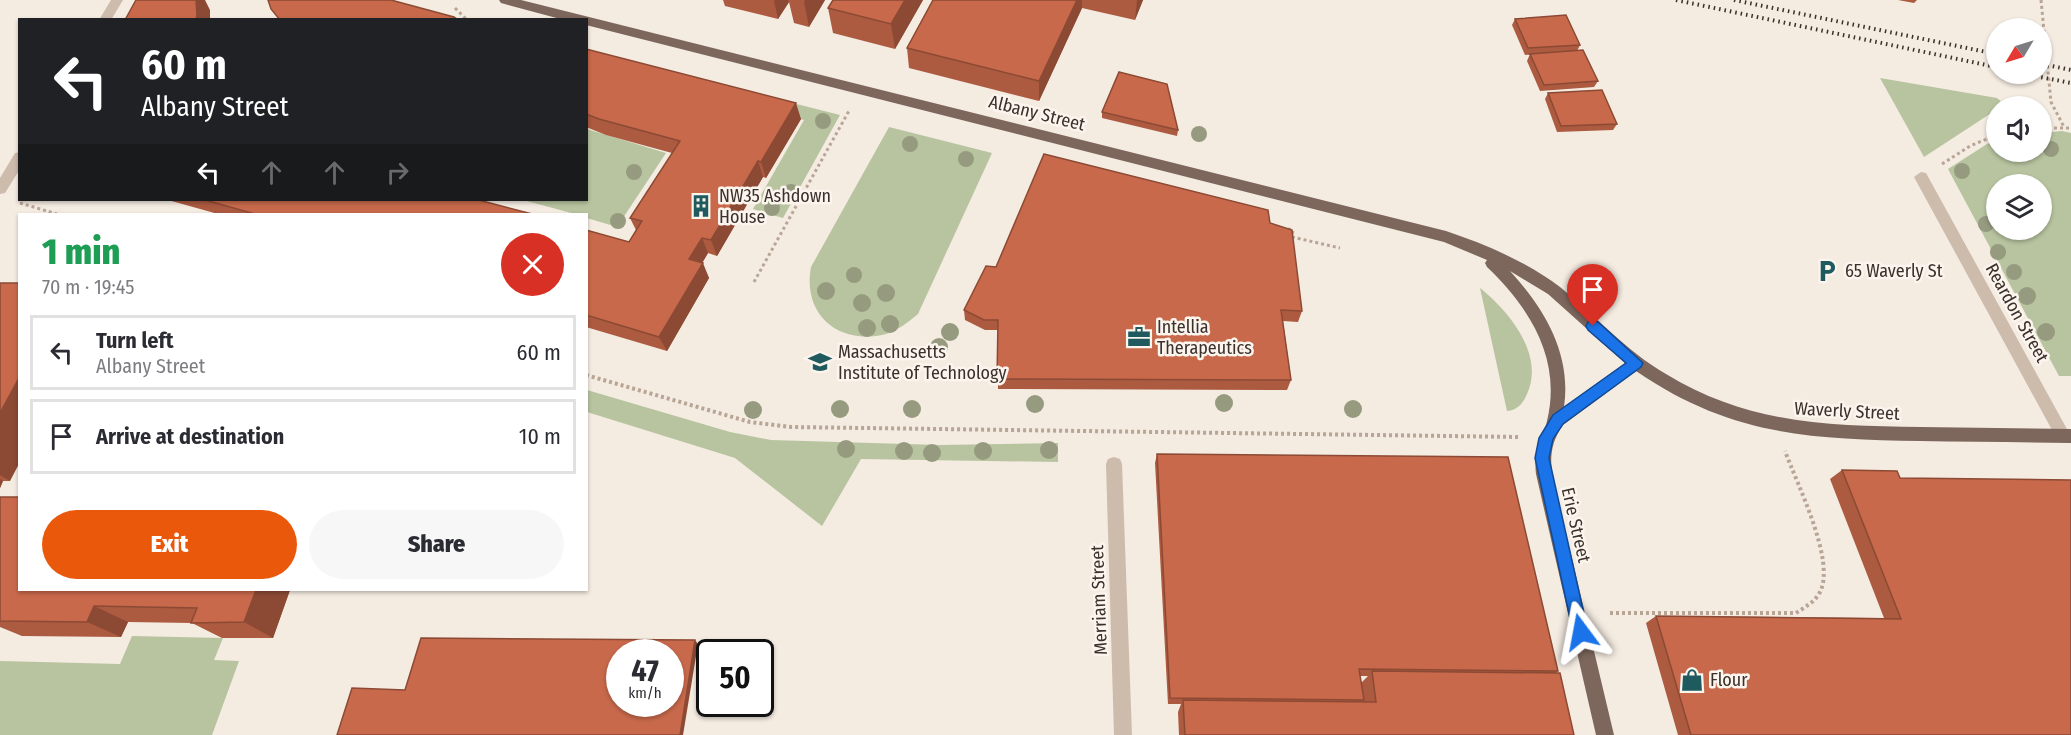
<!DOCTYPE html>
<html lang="en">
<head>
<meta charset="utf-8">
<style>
	body { margin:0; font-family:"Fira Sans Condensed",sans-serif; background:#f7f7f7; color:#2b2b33; height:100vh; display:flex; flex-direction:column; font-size:22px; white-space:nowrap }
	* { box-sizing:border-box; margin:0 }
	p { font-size:20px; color:#7c7c81 }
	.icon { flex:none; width:33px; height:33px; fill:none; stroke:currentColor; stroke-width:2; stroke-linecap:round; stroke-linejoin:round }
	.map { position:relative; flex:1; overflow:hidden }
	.sheet { position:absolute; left:18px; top:213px; width:570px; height:378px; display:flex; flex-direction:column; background:#fff; border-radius:0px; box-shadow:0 2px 4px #0004 }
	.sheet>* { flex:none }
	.hud { position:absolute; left:18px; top:18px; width:570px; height:183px; border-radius:0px; box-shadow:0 2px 4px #0004; background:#202124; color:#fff; overflow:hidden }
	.needle { width:39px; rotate:232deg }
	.controls { position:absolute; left:1986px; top:18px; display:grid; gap:12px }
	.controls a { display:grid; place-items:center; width:66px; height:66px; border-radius:50%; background:#fff; box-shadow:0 2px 4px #0004; font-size:30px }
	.speed { position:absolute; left:606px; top:639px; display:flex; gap:12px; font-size:30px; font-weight:700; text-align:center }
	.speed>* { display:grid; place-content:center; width:78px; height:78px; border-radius:50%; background:#fff; box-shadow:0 2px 4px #0004; line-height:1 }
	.speed small { font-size:15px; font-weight:400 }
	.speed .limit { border:3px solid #111; border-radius:9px; background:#fff; color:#111 }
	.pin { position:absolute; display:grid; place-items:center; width:51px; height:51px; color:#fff; margin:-62px -26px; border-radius:50% 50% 50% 0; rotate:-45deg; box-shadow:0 0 6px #0007 }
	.pin .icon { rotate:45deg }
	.me { position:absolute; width:66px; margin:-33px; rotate:347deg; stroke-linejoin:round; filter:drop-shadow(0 0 4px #0008) }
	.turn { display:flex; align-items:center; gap:21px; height:126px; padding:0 24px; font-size:27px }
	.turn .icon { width:78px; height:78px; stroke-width:2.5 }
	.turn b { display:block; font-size:42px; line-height:51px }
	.lanes { display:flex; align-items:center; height:57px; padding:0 24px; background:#0003; justify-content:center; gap:30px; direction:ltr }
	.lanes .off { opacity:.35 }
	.round { display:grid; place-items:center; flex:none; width:63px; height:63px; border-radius:32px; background:#f7f7f7 }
	.overview { display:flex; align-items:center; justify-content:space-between; height:102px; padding:0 24px }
	h1 { font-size:36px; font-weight:800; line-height:45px; color:#1e9e55 }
	.cta { display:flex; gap:12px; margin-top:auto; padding:12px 24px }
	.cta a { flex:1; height:69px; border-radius:36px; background:#ea580c; color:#fff; font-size:24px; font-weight:800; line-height:69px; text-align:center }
	.cta a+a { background:#f7f7f7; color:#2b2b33 }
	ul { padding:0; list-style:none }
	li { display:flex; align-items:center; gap:18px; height:75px; margin:0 12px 9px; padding:0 12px; border:3px solid #e1e1e2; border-radius:0px }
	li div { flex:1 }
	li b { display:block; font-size:22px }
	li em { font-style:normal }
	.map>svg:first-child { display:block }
	.green { fill:#b8c4a0; fill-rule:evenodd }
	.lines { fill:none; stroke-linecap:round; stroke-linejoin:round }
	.path-far1 { stroke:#b9a596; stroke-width:3; stroke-dasharray:3 3; stroke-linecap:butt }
	.path { stroke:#b9a596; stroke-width:4; stroke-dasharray:3 3; stroke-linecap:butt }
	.minor { fill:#cdbbac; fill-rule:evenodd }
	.major { fill:#7d675c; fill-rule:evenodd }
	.rail { stroke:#3b302b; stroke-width:4; stroke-dasharray:1.5 4; stroke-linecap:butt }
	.tree { fill:#969b7f }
	.wall { fill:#ac5a40; fill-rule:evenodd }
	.shaded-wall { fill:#8c4a34 }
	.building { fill:#c8694b; stroke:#8c4a34; stroke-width:1.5; fill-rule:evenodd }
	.route { fill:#1a73e8; stroke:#114b97; stroke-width:1.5 }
	.labels { text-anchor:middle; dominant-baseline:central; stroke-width:5; stroke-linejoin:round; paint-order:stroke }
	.street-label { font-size:18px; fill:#3b302b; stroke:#fbf5ee }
	.poi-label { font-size:18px; fill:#3b302b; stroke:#fbf5ee; text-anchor:start }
</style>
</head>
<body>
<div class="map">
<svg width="2071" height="735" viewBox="0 0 2071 735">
	<rect width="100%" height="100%" fill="#f4ebe1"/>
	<path class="green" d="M586,51L840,115L783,218L753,209L804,120L587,65Z
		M1880,78L1997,98L2005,105L1996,106V110L1924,157Z
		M889,127L992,153L918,314C908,322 899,330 886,334C840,346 802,316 811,267Z
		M587,129L666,153L617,227L587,218L586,214H575L523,200H586Z
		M2062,131L2071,133V376H2059L1948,169L1987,144L1996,141V152H2042V133ZM2042,184V230H1996V184Z
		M1480,288C1509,311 1545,355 1527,394C1523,403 1518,410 1507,411Z
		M587,390L730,432L771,440L939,445L1058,443V462L861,459L822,526L735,458L587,412Z
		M132,636L223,638L214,660L239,661L212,735H0V661L120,664Z"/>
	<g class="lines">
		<path class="path-far1" d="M2041,0L2051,102L2064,127
			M455,8L467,20
			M2042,128H2071
			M1942,164L1970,146L1996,135
			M20,203L57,214
			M1288,229L1293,230L1292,237L1340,248
			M754,282L850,109"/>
		<path class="path" d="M586,375L750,422L791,427L1521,437
			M1610,613H1796C1805,607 1815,602 1820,592C1836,561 1797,484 1785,451"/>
		<path class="minor" d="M111,0H123L111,20H99Z
			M20,152V169L5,193L0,194V178L15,153Z
			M1921,172L1926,173L2068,431L2071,436L2068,441L2063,443L2058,441L1914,177Z
			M1114,457L1120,459L1122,464L1132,735H1114L1106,464L1108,459Z"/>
		<path class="major" d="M499,0H521L1446,231C1485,244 1527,262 1560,287C1596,316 1626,351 1666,374C1748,424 1828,426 1921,427C1971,428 2021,428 2071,429V443C2021,442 1970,442 1920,441C1810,439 1731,436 1636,371L1563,425C1550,443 1549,461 1554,483L1614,735H1596L1536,474C1533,446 1542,444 1547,421C1562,359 1530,308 1487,267L1485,263L1487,260L1444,242L586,25V20H564L501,3ZM1510,271L1548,294L1625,363L1564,407C1572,353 1543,307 1510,271Z"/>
		<path class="rail" d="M1676,0L1996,67
			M1734,0L1996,54
			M2042,64L2071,70
			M2025,74L2071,83"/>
	</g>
	<g class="tree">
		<circle cx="823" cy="121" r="8"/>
		<circle cx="1199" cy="134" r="8"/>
		<circle cx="910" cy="144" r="8"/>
		<circle cx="2051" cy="149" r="8"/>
		<circle cx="966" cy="159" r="8"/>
		<circle cx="1962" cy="171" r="8"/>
		<circle cx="634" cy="172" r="8"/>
		<circle cx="791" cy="192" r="8"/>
		<circle cx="772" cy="208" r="8"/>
		<circle cx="618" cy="221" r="8"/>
		<circle cx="1986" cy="224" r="8"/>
		<circle cx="1998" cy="252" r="8"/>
		<circle cx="2014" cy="272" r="8"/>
		<circle cx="854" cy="275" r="8"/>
		<circle cx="826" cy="291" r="9"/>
		<circle cx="886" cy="293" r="9"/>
		<circle cx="2027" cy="296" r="9"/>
		<circle cx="862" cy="303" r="9"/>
		<circle cx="890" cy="324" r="9"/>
		<circle cx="867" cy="328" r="9"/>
		<circle cx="950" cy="332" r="9"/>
		<circle cx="2046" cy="332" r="9"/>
		<circle cx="939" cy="347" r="9"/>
		<circle cx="1224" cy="403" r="9"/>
		<circle cx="1035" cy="404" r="9"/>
		<circle cx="840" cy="409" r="9"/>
		<circle cx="912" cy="409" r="9"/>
		<circle cx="1353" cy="409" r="9"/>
		<circle cx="753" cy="410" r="9"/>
		<circle cx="846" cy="449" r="9"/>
		<circle cx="1049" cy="450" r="9"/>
		<circle cx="904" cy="451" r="9"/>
		<circle cx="983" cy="451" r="9"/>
		<circle cx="932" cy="453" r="9"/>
	</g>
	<path class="wall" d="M723,0H825L809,27L794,23L789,2L778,19L725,6Z
		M833,0H923L895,49L833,33L828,8Z
		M933,0H1143L1135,20L1082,8L1039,101L909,68L907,48Z
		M1898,0H1917L1914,3Z
		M1515,19L1580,45L1577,51L1598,81L1594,87L1540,91L1527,61L1530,54H1535L1525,55L1512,25Z
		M586,49L801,119L766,178L763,177L717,256L708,253L702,263L709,278L667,351L586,327V230L629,242L636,230L630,218L672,153L606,135L586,127Z
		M1548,93L1617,124L1613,130L1557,132L1545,99Z
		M1102,112L1178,130L1177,136L1102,118Z
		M168,200H479L532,214H218Z
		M1270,223L1302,311L1298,322L1283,321L1291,380L1287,390L998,389V330H985L965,320L964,310L996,267Z
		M0,283L10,481H3L0,488Z
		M1157,454L1558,671L1556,673L1574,735H1179L1178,712L1181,704H1168L1155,463ZM1360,676H1368L1361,683Z
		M1842,470L1900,478L2071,735H1678L1646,623L1656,616L1884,618L1830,479Z
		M0,497L290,590L273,638H222L192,623L128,622L121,637L22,636L0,627Z"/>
	<path class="shaded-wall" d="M196,0H205L210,10V20H196Z
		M775,0H788L789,2L778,19L774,1Z
		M805,0H825L809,27L804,2Z
		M905,0H923L895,49L891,24Z
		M1077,0H1082V8L1039,101V81Z
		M1137,0H1143L1135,20Z
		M796,103L801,119L766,178L761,162Z
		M758,161L763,177L717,256L711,240Z
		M702,238L708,253L695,275L689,259Z
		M703,263L709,278L667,351L659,337Z
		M20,376V462L10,481L0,475V413Z
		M0,479L3,481L0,488Z
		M256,590H290L273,638L244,622Z
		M94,606L128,622L121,637L87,622Z
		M695,640L698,644L683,735H680Z"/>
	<path class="building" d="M136,0H196L197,15L196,20H125Z
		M268,0H391L454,17L458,20H280L271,9Z
		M833,0H905L891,24L828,8Z
		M933,0H1077L1039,81L907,48Z
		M1566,15L1580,45L1528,48L1515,19Z
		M586,49L796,103L761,162L758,161L711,240L702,238L689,259L703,263L659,337L586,315V230L629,242L642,221L630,218L680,141L599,119L586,114Z
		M1583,50L1598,81L1544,85L1530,54Z
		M1119,72L1167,84L1178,130L1102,112Z
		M1602,90L1617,124L1561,126L1548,93Z
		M1044,154L1268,210L1270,223L1292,230L1302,311L1281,310L1291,380L997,379L998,320H984L964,310L986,266L996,267Z
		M205,200H479L532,214H255Z
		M0,283H20V376L0,413Z
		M1157,454L1508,457L1558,671L1359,669L1364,700L1170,698Z
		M1842,470L1897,471L1900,478L2071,480V735H1691L1656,616L1901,619Z
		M0,497H20V590H256L244,622L191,623L197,608L94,606L87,622L0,621Z
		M421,638L695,640L680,735H337L352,688L405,690ZM620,652H670V704H620Z
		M1372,671L1560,673L1574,735H1185L1183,700L1376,702Z"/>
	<path class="route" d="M1593,320L1598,322L1643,363L1641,367L1563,424L1553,439L1549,458L1588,632L1586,637L1581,640L1575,637L1573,632L1535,458L1539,438L1553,415L1626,363L1588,330L1586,326L1588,322Z"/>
	<defs>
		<g id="building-bare" transform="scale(1.8)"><path d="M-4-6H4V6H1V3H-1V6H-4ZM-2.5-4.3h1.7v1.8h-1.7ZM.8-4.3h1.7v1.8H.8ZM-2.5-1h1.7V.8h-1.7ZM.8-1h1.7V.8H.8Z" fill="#1f5a5e" stroke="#fbf5ee" stroke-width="2.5" paint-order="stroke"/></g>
		<g id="parking-bare" transform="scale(1.8)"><path d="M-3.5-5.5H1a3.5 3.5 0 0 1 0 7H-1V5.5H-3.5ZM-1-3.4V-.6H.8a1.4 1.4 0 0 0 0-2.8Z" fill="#1f5a5e" stroke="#fbf5ee" stroke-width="2.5" paint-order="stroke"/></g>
		<g id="office-bare" transform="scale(1.8)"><path d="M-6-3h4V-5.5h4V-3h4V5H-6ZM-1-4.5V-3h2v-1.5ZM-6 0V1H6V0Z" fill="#1f5a5e" stroke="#fbf5ee" stroke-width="2.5" paint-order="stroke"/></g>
		<g id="university-bare" transform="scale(1.8)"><path d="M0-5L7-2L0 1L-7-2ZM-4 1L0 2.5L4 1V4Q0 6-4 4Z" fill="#1f5a5e" stroke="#fbf5ee" stroke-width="2.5" paint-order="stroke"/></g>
		<g id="shop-bare" transform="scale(1.8)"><path d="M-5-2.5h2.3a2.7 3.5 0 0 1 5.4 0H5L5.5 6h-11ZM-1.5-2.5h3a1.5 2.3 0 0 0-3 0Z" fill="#1f5a5e" stroke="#fbf5ee" stroke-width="2.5" paint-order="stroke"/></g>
	</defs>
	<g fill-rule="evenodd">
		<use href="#building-bare" x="701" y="206"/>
		<use href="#parking-bare" x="1827" y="271"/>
		<use href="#office-bare" x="1139" y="337"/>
		<use href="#university-bare" x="820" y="362"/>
		<use href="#shop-bare" x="1692" y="680"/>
	</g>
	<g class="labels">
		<g class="street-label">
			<text transform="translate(1037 113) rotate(14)">Albany Street</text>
			<text transform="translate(2017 313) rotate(61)">Reardon Street</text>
			<text transform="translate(1847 411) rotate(3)">Waverly Street</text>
			<text transform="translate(1576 525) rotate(77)">Erie Street</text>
			<text transform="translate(1099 600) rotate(-92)">Merriam Street</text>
		</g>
		<g class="poi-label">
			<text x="719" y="196">NW35 Ashdown<tspan x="719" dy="21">House</tspan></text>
			<text x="1845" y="271">65 Waverly St</text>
			<text x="1157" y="327">Intellia<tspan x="1157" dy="21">Therapeutics</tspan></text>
			<text x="838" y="352">Massachusetts<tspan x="838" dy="21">Institute of Technology</tspan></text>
			<text x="1710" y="680">Flour</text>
		</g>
	</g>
</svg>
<div class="controls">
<a><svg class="needle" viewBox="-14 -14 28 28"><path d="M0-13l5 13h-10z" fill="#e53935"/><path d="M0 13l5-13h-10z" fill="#7c7c81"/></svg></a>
<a><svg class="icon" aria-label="sound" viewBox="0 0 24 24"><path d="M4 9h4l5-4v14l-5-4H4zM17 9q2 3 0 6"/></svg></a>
<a><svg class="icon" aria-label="layers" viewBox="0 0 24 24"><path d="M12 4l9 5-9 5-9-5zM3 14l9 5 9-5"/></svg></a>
</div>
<div class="speed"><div>47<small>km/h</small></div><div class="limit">50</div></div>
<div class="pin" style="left:1593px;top:326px;background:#d93025"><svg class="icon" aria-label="arrive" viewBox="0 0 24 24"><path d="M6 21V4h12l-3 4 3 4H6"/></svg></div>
<svg class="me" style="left:1581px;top:632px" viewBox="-20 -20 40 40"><path d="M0-17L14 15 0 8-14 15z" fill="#1a73e8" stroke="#fff" stroke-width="4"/></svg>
<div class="hud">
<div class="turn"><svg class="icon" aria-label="left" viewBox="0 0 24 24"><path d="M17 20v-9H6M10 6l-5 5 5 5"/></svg><div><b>60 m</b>Albany Street</div></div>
<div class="lanes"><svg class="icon" aria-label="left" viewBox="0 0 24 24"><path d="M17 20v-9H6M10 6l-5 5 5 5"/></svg><svg class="icon off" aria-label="ahead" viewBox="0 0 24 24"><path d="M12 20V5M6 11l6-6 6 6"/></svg><svg class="icon off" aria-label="ahead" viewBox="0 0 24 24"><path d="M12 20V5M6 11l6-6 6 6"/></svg><svg class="icon off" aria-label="right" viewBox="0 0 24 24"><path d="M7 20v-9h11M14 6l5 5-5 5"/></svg></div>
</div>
<section class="sheet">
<div class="overview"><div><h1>1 min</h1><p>70 m · 19:45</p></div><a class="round" style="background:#d93025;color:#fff"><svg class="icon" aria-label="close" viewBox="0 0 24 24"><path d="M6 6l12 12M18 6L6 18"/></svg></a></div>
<ul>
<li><svg class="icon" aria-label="left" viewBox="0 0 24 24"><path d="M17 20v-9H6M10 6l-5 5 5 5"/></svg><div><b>Turn left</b><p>Albany Street</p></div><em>60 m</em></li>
<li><svg class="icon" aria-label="arrive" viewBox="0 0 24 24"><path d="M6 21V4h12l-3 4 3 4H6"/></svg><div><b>Arrive at destination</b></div><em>10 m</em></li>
</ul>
<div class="cta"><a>Exit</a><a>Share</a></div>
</section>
</div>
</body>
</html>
